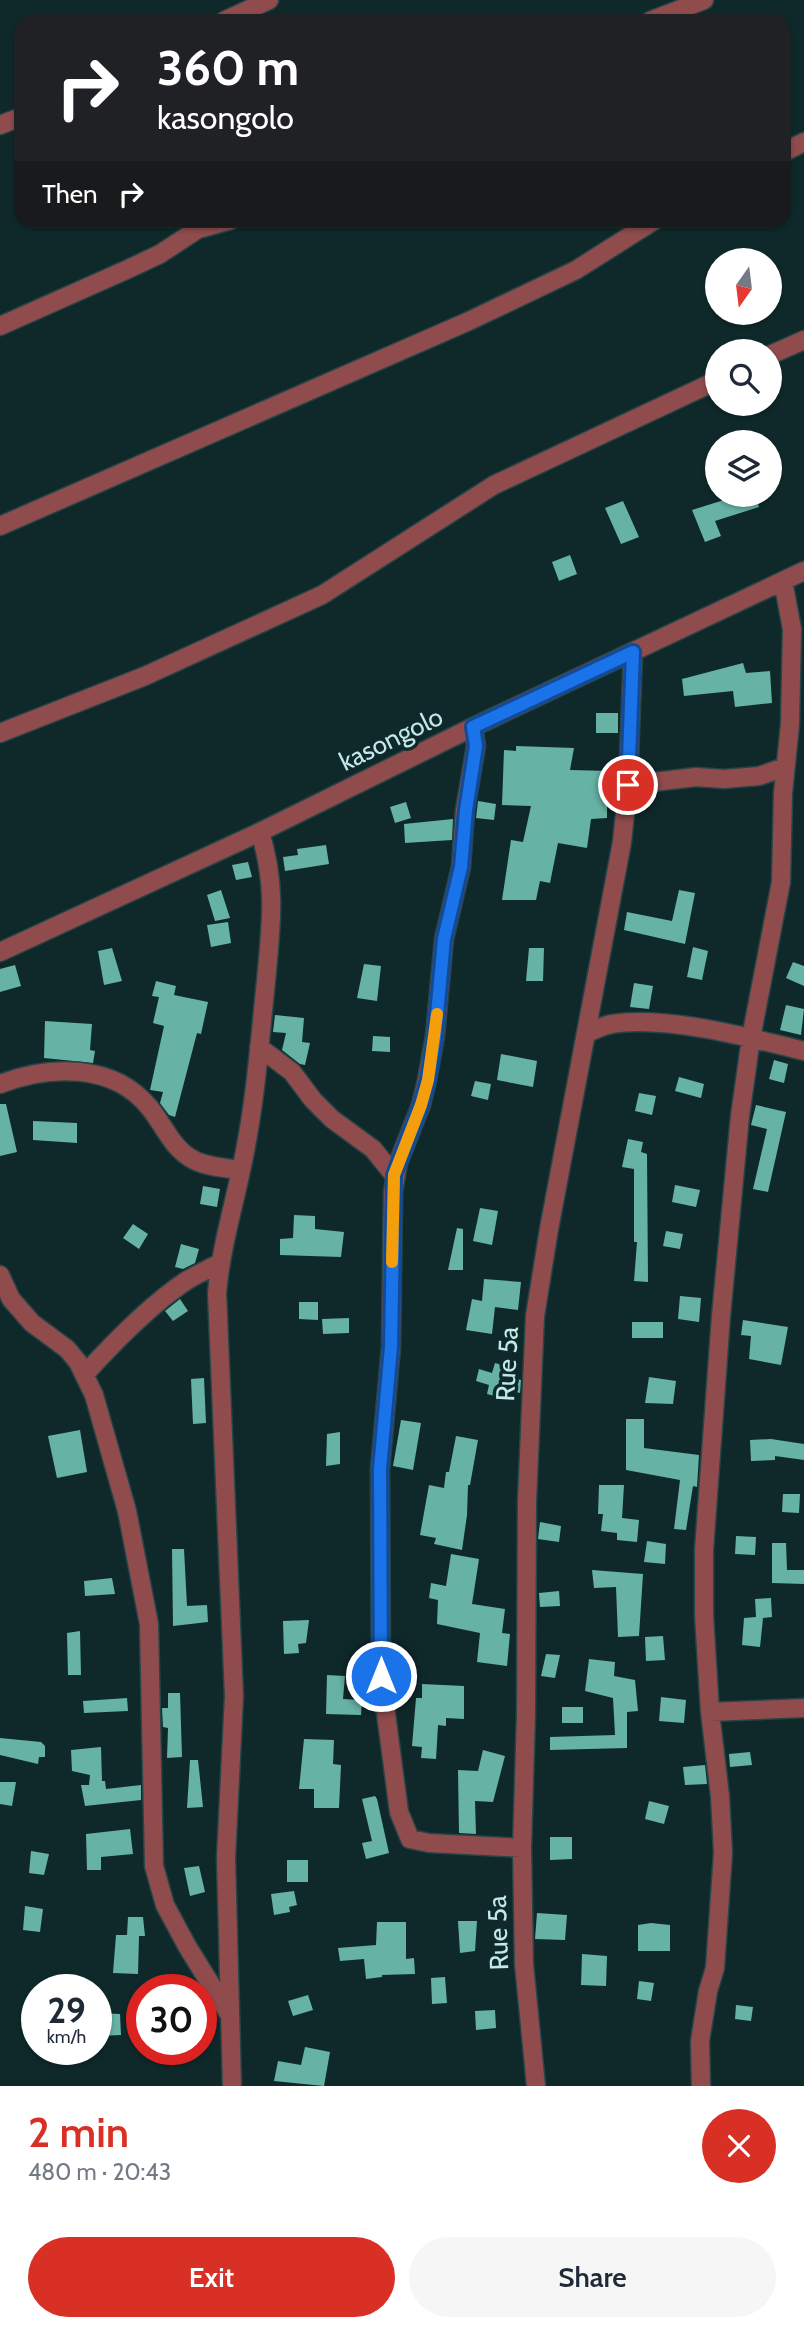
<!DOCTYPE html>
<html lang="en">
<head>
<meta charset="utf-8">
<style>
	body { margin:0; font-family:Cabin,sans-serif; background:#f6f6f7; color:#1f2937; height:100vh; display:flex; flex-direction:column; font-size:26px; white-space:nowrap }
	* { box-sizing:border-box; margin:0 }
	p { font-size:23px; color:#747a83 }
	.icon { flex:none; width:38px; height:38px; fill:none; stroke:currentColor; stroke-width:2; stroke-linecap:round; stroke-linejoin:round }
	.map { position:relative; height:2086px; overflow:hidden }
	.details { display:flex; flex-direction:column; background:#fff; flex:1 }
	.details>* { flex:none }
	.banner { position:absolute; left:14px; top:14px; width:777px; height:214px; border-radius:21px; box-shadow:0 2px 5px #0004; background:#202124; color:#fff; overflow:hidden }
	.needle { width:46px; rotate:194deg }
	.fabs { position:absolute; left:705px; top:248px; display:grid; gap:14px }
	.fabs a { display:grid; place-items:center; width:77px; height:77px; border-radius:50%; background:#fff; box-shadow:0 2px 5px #0004; font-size:35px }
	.speed { position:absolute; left:21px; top:1974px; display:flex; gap:14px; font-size:35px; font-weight:700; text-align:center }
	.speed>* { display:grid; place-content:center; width:91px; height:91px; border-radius:50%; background:#fff; box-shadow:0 2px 5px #0004; line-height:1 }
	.speed small { font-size:18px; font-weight:400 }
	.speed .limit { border:10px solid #d22; background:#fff; color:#111 }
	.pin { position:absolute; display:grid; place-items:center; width:60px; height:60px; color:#fff; margin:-30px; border:4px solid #fff; border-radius:50%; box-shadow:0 2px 7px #0007 }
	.me { position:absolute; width:77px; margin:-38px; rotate:0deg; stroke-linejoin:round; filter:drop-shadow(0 0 5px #0008) }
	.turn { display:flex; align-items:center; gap:24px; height:147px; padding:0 28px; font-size:32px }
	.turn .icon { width:91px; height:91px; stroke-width:2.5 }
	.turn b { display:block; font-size:49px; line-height:60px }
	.then { display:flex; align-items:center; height:66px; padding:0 28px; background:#0003; gap:14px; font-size:26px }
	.round { display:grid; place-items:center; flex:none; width:74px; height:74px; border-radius:37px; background:#f6f6f7 }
	.head { display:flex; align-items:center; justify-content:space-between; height:119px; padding:0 28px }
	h1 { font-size:42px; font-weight:600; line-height:52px; color:#d93025 }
	.button { display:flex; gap:14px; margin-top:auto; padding:14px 28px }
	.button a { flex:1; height:80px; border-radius:42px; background:#d93025; color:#fff; font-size:28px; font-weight:600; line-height:80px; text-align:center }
	.button a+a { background:#f6f6f7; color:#1f2937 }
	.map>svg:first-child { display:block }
	.building { fill:#66b3a5 }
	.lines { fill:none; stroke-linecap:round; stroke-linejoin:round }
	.minor-casing { stroke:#284446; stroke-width:21 }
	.minor { stroke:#904c4c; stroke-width:18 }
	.route-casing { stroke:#114b97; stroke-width:18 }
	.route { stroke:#1a73e8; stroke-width:12 }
	.slow { stroke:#f59e0b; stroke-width:12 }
	.labels { text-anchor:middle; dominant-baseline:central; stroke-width:7; stroke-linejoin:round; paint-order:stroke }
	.street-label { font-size:26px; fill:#c2e8eb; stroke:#0f292b }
</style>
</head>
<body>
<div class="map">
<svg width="804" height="2086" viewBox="0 0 804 2086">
	<rect width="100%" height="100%" fill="#0f292b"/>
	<path class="building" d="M740,495H755L759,507L715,521L721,536L705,542L692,510Z
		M623,501L639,537L621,544L605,508Z
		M570,555L577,574L559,581L552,562Z
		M743,663L746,673L770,671L772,703L735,707L733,691L684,696L682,679Z
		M596,713H618V733H596Z
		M516,746L574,748L570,770L610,771V794H616L614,807L607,806V818L591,819L587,848L558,843L550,883L540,881L536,900H502L511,840L523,842L531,806L502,805L504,750L516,751Z
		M478,801L496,804L494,820L476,818Z
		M406,802L411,818L395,823L390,807Z
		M453,819L452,840L405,843L404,824Z
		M326,845L329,864L285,871L283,857L298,855L297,849Z
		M248,862L252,877L236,880L232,865Z
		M221,890L230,918L215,921L207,895Z
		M679,890L695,893L685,944L624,930L627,912L672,921Z
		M228,922L231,943L211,947L207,925Z
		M693,947L708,951L702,980L687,977Z
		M112,948L122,981L104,985L98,951Z
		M529,948H544L543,981H526Z
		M793,962L804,966V986L786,978Z
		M364,964L381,966L377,1001L357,998Z
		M15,965L21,986L0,992V969Z
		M156,981L176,986L174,995L208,1002L201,1034L197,1033L175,1117L169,1115L160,1103L163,1092L150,1090L164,1026L153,1023L159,997L152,996Z
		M634,983L653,986L649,1009L630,1007Z
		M786,1005L804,1009L801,1035L780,1030Z
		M275,1015L304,1018L302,1042L310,1043L305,1065L300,1064L282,1050L286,1033L273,1032Z
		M45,1021L92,1024L90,1050L95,1051L93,1063L44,1058Z
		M373,1036L390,1037V1052L372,1051Z
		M501,1054L537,1061L533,1087L497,1080Z
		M774,1060L788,1064L784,1083L769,1079Z
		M679,1077L704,1084L701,1098L675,1091Z
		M475,1081L491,1084L488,1100L471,1096Z
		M639,1093L656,1096L652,1115L635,1111Z
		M0,1104H6L17,1152L0,1156Z
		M756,1105L786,1112L768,1192L753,1189L767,1129L751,1125Z
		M33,1121L77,1123V1143L33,1140Z
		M628,1139L643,1142L641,1152L647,1154L648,1282L634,1281L637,1242H634V1169L622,1167Z
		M675,1185L700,1190L696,1207L672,1202Z
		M203,1186L220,1189L217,1207L200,1204Z
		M480,1208L498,1211L492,1245L473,1241Z
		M294,1215L315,1216V1229L344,1232L341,1257L280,1255V1239L293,1238Z
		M133,1224L148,1234L139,1249L123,1238Z
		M457,1228L463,1229V1270H448Z
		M666,1231L683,1234L680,1249L663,1246Z
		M181,1244L199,1249L195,1263L183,1269L175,1267Z
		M484,1279L521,1282L518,1310L495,1307L492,1334L466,1330L472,1299L482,1301Z
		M680,1296L701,1298L699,1322L678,1319Z
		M180,1299L188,1311L173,1321L165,1311Z
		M299,1302H318V1320L299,1319Z
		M349,1318V1333L323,1334L322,1319Z
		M743,1320L788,1327L781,1365L749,1359L751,1336L741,1335Z
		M632,1322H663V1338H632Z
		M495,1363L509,1367L507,1376L521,1380L520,1393L505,1389L502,1398L487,1394L489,1385L476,1381L479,1369L492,1373Z
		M649,1377L676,1381L673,1404L645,1403Z
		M204,1378L206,1423L193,1424L191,1379Z
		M626,1419H644V1448L699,1455L697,1487L693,1486L686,1530L674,1529L680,1480L626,1470Z
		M401,1420L421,1423L413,1470L393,1466Z
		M80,1430L87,1472L57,1478L48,1436Z
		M340,1432V1464L326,1466L327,1434Z
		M456,1436L478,1440L470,1485H468L467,1515L462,1550L434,1544L436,1538L420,1535L429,1485L444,1488L446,1472H449Z
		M771,1439L804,1444V1460L775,1456V1460L751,1461L750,1440Z
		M599,1485H624L622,1518L639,1520L637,1542L617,1540V1533L601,1531L603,1514H598Z
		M783,1494H800L799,1513L782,1512Z
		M540,1522L561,1526L559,1542L538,1539Z
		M736,1536L756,1537L755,1555L735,1554Z
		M647,1541L666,1544L665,1564L644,1562Z
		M772,1543H786L787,1570H804V1584L772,1583Z
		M172,1549H184L187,1606L207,1605L208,1622L173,1626Z
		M451,1554L479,1559L472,1604L505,1609L502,1633L510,1634L507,1666L477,1662L480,1633L437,1624L438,1600L429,1598L431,1583L446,1586Z
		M592,1570L643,1574L639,1636L618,1637L616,1587L594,1588Z
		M112,1578L115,1594L85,1596L84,1581Z
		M559,1591L560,1606L540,1607L539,1593Z
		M771,1598L772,1617L763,1618L760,1647L742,1645L744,1618L756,1617L755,1599Z
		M309,1620L306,1643L298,1644L299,1653L284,1654L283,1621Z
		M80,1631L81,1675H68L67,1633Z
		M663,1636L665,1660L646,1661L645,1637Z
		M546,1654L560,1655L555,1678L541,1676Z
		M589,1659L615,1662L614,1676L635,1680L638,1711L627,1712V1748L550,1750V1737L615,1735L613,1698L585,1691Z
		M327,1675L345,1676L343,1699L362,1700L361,1715L326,1714Z
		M422,1684L464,1686V1719L446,1718V1726L438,1725L436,1759L421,1758L422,1747L412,1746L416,1698H422Z
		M168,1693H180L182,1757L167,1758L168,1728L163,1727L162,1708H168Z
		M661,1697L686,1700L684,1723L659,1721Z
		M127,1698L128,1711L84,1713L83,1701Z
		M562,1707H583V1723H562Z
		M0,1738L41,1742L45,1746V1757H39L38,1764L0,1755Z
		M304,1739L334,1740L333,1764L341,1765L339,1808H314V1789H299Z
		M101,1747L102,1781H105L106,1789L141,1785V1800L85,1806L81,1785H89L90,1775L72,1771L71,1750Z
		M483,1750L505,1756L493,1802L475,1801L476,1834L459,1833L458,1770L478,1771Z
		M750,1752L752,1765L730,1767L729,1754Z
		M190,1760H198L203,1807L187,1808Z
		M705,1765L707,1784L685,1785L683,1767Z
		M0,1782H16L12,1806L0,1804Z
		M375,1796L377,1799L389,1853L366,1859L362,1843L372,1841L362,1799Z
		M649,1801L669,1806L664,1824L645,1819Z
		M130,1829L133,1854L101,1857V1870H87L86,1834Z
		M550,1837H572V1859L550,1860Z
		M31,1851L49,1854L44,1875L29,1873Z
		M287,1860H308V1882H287Z
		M199,1866L205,1892L190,1896L184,1868Z
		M294,1891L297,1905L289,1907L290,1912L274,1915L271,1894Z
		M25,1906L43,1909L40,1932L23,1930Z
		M537,1913L567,1915L565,1940L535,1939Z
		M128,1917H143L145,1936H139L138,1974L113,1973L116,1935H127Z
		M458,1921H477L475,1951L460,1953Z
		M377,1922H406V1959L414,1958L415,1974L382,1975V1977L366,1979L364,1959L340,1961L338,1948L376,1945Z
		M651,1923L670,1925V1951H638V1925Z
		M582,1954L607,1956L606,1986L581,1985Z
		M445,1977L447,2003L432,2004L431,1978Z
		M639,1981L654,1983L651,2001L637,1999Z
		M308,1995L313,2010L293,2016L288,2001Z
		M736,2005L753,2007L751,2021L735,2019Z
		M495,2010L496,2028L476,2030L475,2011Z
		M98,2013L120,2014L121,2035L98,2036Z
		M305,2047L330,2052L324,2086L274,2081L278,2061L301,2065Z"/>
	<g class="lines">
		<g class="minor-casing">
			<path id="minor" d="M224,21L269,0
				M650,21L704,0
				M0,125L21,117
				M784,152L804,142
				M0,326L126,270L160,254L198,229L231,220
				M770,355L804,340
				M0,526L469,321L576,270L655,220
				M473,727L476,746L465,810L461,867L444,939L435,1036L427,1080L421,1105L398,1163L393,1192L391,1347L380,1469L381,1676L399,1812L410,1839L429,1843L522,1848
				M0,733L145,676L322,595L494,485L718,380
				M628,785L696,777L724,779L759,776L785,767
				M0,952L260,832L473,727L804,571
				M587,1033C595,1030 604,1025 612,1024C665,1015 752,1038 804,1051
				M259,1047L292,1072L313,1100L332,1119L373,1149L394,1175
				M0,1084C49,1065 113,1063 149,1107C164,1125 172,1149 194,1160C207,1167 226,1168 241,1170
				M0,1275L11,1299L32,1323L67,1349L78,1362L94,1395L127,1511L149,1624L154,1866L165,1905L187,1946L229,2014
				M85,1374C114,1342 150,1305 186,1281C197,1274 209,1269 220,1263
				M710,1712L804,1708
				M232,2086L226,1858L234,1696L217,1293C221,1245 236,1199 245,1151C256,1095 260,1038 266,981C271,925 277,887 260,832
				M536,2086L524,1964L522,1848L526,1714L527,1501L535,1316L549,1229L622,842L628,785L633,652
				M701,2086L700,2041L708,1991L715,1968L723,1853L720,1796L710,1712L704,1615V1550L721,1316L740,1116L751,1038L781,882L783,793L790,724L792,629L783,581"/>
		</g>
		<use href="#minor" class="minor"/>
	</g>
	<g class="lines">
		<g class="route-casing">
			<path id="route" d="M381,1676L380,1469L391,1347L394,1175L421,1105L428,1080L435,1036L444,939L461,867L466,810L476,746L473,727L633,652L628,785"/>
		</g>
		<use href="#route" class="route"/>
		<path class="slow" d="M392,1262L394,1175L421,1105L428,1080L437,1014"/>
	</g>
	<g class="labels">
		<g class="street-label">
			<text transform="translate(391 739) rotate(-26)">kasongolo</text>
			<text transform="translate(507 1364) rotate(-87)">Rue 5a</text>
			<text transform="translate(498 1933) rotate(-92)">Rue 5a</text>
		</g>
	</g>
</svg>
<div class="fabs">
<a><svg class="needle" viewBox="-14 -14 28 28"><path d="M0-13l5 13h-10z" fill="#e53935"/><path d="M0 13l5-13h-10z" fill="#747a83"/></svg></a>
<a><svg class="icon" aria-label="search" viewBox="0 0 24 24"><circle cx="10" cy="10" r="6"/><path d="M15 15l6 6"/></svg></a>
<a><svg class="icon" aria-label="layers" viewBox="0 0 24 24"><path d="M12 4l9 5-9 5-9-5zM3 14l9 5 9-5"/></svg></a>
</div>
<div class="speed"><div>29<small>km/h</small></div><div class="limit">30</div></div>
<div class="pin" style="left:628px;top:785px;background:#d93025"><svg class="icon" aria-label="arrive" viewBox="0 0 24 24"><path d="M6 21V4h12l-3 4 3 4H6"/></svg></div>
<svg class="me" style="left:381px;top:1676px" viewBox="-20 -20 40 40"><circle r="17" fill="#1a73e8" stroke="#fff" stroke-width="3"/><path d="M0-11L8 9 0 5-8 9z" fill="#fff"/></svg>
<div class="banner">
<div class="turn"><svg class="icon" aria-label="right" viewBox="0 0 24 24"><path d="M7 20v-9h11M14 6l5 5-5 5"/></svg><div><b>360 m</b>kasongolo</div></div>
<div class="then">Then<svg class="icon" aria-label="right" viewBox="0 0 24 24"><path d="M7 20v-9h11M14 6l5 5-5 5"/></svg></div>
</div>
</div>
<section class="details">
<div class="head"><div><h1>2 min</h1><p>480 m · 20:43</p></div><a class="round" style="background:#d93025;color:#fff"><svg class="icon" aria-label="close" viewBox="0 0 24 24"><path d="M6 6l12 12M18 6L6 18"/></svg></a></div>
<div class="button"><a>Exit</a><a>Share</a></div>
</section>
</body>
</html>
